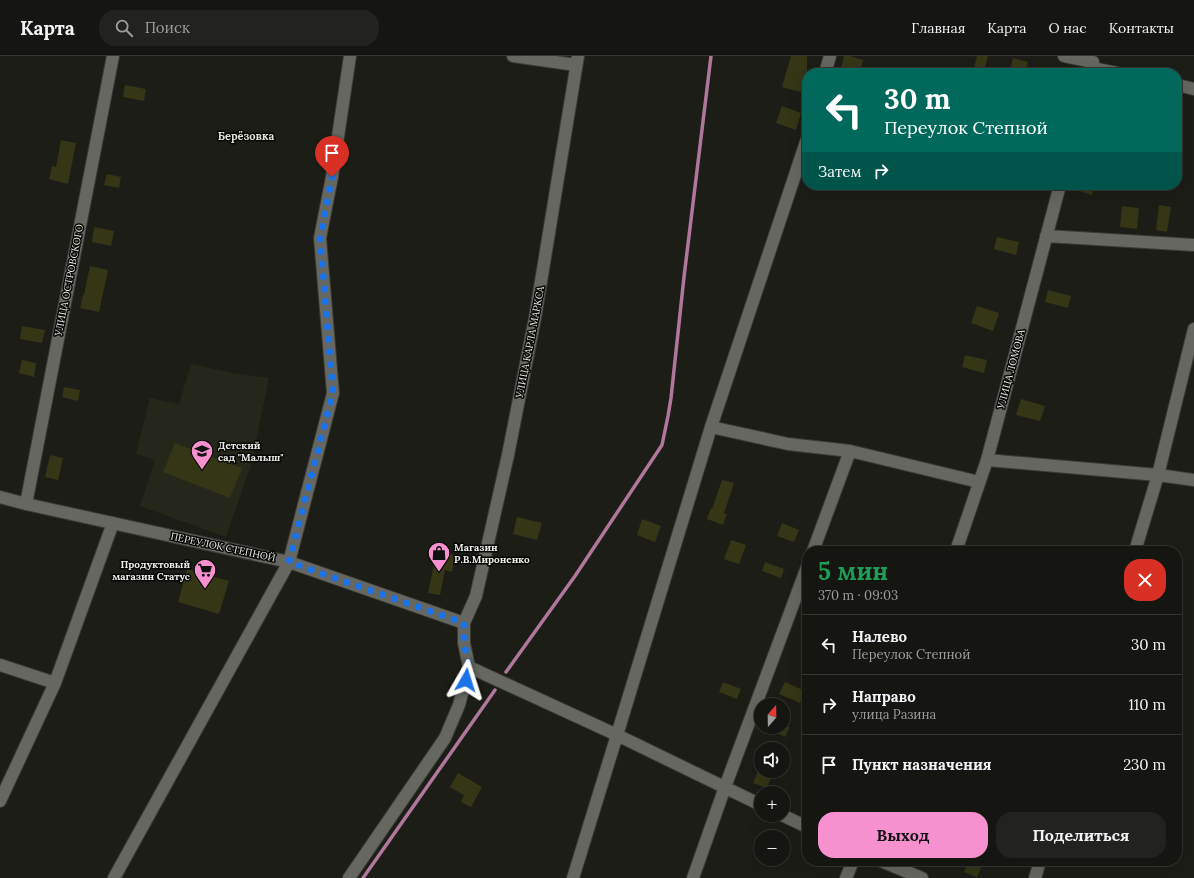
<!DOCTYPE html>
<html lang="ru">
<head>
<meta charset="utf-8">
<style>
	body { margin:0; font-family:Lora,serif; background:#22231f; color:#f1f3f6; height:100vh; display:flex; flex-direction:column; font-size:15px; white-space:nowrap }
	* { box-sizing:border-box; margin:0 }
	p { font-size:13px; color:#9d9f9f }
	.icon { flex:none; width:22px; height:22px; fill:none; stroke:currentColor; stroke-width:2; stroke-linecap:round; stroke-linejoin:round }
	.map { position:relative; flex:1; overflow:hidden }
	.panel { position:absolute; left:802px; top:490px; width:380px; height:320px; display:flex; flex-direction:column; background:#151611; border-radius:16px; box-shadow:0 4px 16px #0002,0 0 0 1px #343531 }
	.panel>* { flex:none }
	.hud { position:absolute; left:802px; top:12px; width:380px; height:122px; border-radius:16px; box-shadow:0 4px 16px #0002,0 0 0 1px #343531; background:#00695c; color:#fff; overflow:hidden }
	.needle { width:26px; rotate:20deg }
	.tools { position:absolute; left:754px; top:642px; display:grid; gap:8px }
	.tools a { display:grid; place-items:center; width:36px; height:36px; border-radius:50%; background:#151611; box-shadow:0 4px 16px #0002,0 0 0 1px #343531; font-size:20px }
	.pin { position:absolute; display:grid; place-items:center; width:34px; height:34px; color:#fff; margin:-41px -17px; border-radius:50% 50% 50% 0; rotate:-45deg; box-shadow:0 0 4px #0007 }
	.pin .icon { rotate:45deg }
	.me { position:absolute; width:44px; margin:-22px; rotate:6deg; stroke-linejoin:round; filter:drop-shadow(0 0 3px #0008) }
	.turn { display:flex; align-items:center; gap:14px; height:84px; padding:0 16px; font-size:18px }
	.turn .icon { width:52px; height:52px; stroke-width:2.5 }
	.turn b { display:block; font-size:28px; line-height:34px }
	.then { display:flex; align-items:center; height:38px; padding:0 16px; background:#0003; gap:8px; font-size:15px }
	.round { display:grid; place-items:center; flex:none; width:42px; height:42px; border-radius:16px; background:#22231f }
	.head { display:flex; align-items:center; justify-content:space-between; height:68px; padding:0 16px }
	h1 { font-size:24px; font-weight:700; line-height:30px; color:#1e9e55 }
	.action { display:flex; gap:8px; margin-top:auto; padding:8px 16px }
	.action a { flex:1; height:46px; border-radius:16px; background:#f690cf; color:#111; font-size:16px; font-weight:700; line-height:46px; text-align:center }
	.action a+a { background:#22231f; color:#f1f3f6 }
	ul { padding:0; list-style:none }
	li { display:flex; align-items:center; gap:12px; height:60px; padding:0 16px; border-top:1px solid #343531 }
	li div { flex:1 }
	li b { display:block; font-size:15px }
	li em { font-style:normal }
	header { display:flex; align-items:center; gap:24px; box-sizing:border-box; height:56px; padding:0 20px; background:#151611; border-bottom:1px solid #343531 }
	header strong { font-size:19px }
	nav { display:flex; gap:22px; margin-inline-start:auto; font-size:14px }
	.search { width:280px; height:36px; background:#22231f; display:flex; align-items:center; gap:10px; box-sizing:border-box; padding:0 14px; border-radius:16px; color:#9d9f9f; font-size:15px }
	.map>svg:first-child { display:block }
	.built { fill:#26271b }
	.lines { fill:none; stroke-linecap:round; stroke-linejoin:round }
	.stream { stroke:#af789a; stroke-width:3.5 }
	.building { fill:#343616 }
	.minor-casing { stroke:#3a3a37; stroke-width:14 }
	.minor { stroke:#666760; stroke-width:12 }
	.route { stroke:#1a73e8; stroke-width:7; stroke-dasharray:0 12.6 }
	.labels { text-anchor:middle; dominant-baseline:central; stroke-width:3; stroke-linejoin:round; paint-order:stroke }
	.street-label { font-size:10px; fill:#edeeea; stroke:#070705 }
	.poi-label { font-size:10px; font-weight:bold; fill:#edeeea; stroke:#070705; text-anchor:start }
	.neighbourhood-label { font-size:11px; font-weight:bold; fill:#e0e1d9; stroke:#070705 }
</style>
</head>
<body>
<header>
<strong>Карта</strong>
<div class="search"><svg class="icon" aria-label="search" viewBox="0 0 24 24"><circle cx="10" cy="10" r="6"/><path d="M15 15l6 6"/></svg>Поиск</div>
<nav><a>Главная</a><a>Карта</a><a>О нас</a><a>Контакты</a></nav>
</header>
<div class="map">
<svg width="1194" height="822" viewBox="0 0 1194 822">
	<rect width="100%" height="100%" fill="#1c1d17"/>
	<path class="built" d="M191,308L233,317L269,322L251,409L226,481L140,450L155,404L136,398L150,342L179,348Z"/>
	<g class="lines">
		<path class="stream" d="M506,616L575,520L662,389L668,360L671,342L684,221L711,0
			M363,822L495,634"/>
	</g>
	<path class="building" d="M791,0H807V38L782,31Z
		M844,0H850L863,4L860,17L841,12Z
		M977,0H988L984,15L974,12Z
		M1013,2L1028,6L1025,17H1009Z
		M125,29L146,33L144,45L123,41Z
		M782,50L801,57L796,74L776,67Z
		M61,84L76,87L68,128L49,123L52,110L56,111Z
		M107,118L121,121L119,132L104,129Z
		M1068,129H1095L1092,139L1067,131Z
		M1159,149L1171,151L1167,176L1156,174Z
		M1122,150L1139,152L1137,173L1120,171Z
		M94,171L114,175L111,190L92,186Z
		M997,181L1019,186L1016,199L994,193Z
		M90,210L108,214L99,256L80,252L83,239H84Z
		M1048,234L1071,240L1068,252L1045,246Z
		M977,250L999,257L993,275L971,267Z
		M22,270L45,274L42,287L20,283Z
		M965,299L987,304L984,317L962,311Z
		M22,304L36,307L34,321L19,317Z
		M64,331L80,334L78,345L62,341Z
		M1021,343L1045,350L1040,365L1016,359Z
		M175,387L242,412L230,442L163,416Z
		M50,399L63,402L58,424L45,421Z
		M722,424L734,427L724,457L727,458L723,469L707,463L711,452L712,453Z
		M517,461L542,467L537,484L513,478Z
		M642,463L661,470L655,486L637,479Z
		M782,467L799,474L794,486L777,480Z
		M731,484L746,489L739,508L724,503Z
		M437,494L455,499L452,516L445,514L440,539L428,537Z
		M765,506L784,513L781,522L762,515Z
		M187,513L229,525L219,558L178,546Z
		M723,626L741,633L737,643L719,636Z
		M785,626L805,635L800,647L779,638Z
		M764,671H790L785,681Z
		M758,715H774L767,732L753,727Z
		M458,717L482,731L471,751L461,746L464,739L450,731Z
		M968,805H984L977,821L964,816Z"/>
	<g class="lines">
		<g class="minor-casing">
			<path id="minor" d="M513,0L576,9
				M1064,0L1093,6
				M1092,12L1117,17
				M825,17L830,0
				M1177,29L1194,33
				M1046,180L1194,189
				M711,371L788,388L850,395L979,426
				M987,404L1158,419L1194,424
				M0,441L26,448L289,506L464,567
				M26,448L113,0
				M813,495L850,395
				M956,495L987,404L1060,129
				M1135,495L1158,419L1194,273
				M0,609L55,627
				M469,611L617,679L761,749
				M0,745L55,627L113,467
				M782,759L807,771
				M881,805L922,822
				M114,822L289,506L333,337L320,182L332,121L350,0
				M349,822L445,682L459,649L469,611L464,587V567L476,540L508,399L535,262L578,0
				M573,822L617,679L711,371L807,83
				M693,822L725,731L807,511
				M846,822L853,805
				M1035,822L1040,805"/>
		</g>
		<use href="#minor" class="minor"/>
	</g>
	<g class="lines">
		<path class="route" d="M332,121L320,182L333,336L289,506L464,567V587L469,611L466,624"/>
	</g>
	<defs>
		<g id="school-pin" transform="scale(1.15)"><path d="M0 17L-7.5 6A9.5 9.5 0 1 1 7.5 6Z" fill="#f690cf" stroke="#070705"/><path d="M0-5L7-2L0 1L-7-2ZM-4 1L0 2.5L4 1V4Q0 6-4 4Z" fill="#111"/></g>
		<g id="shop-pin" transform="scale(1.15)"><path d="M0 17L-7.5 6A9.5 9.5 0 1 1 7.5 6Z" fill="#f690cf" stroke="#070705"/><path d="M-5-2.5h2.3a2.7 3.5 0 0 1 5.4 0H5L5.5 6h-11ZM-1.5-2.5h3a1.5 2.3 0 0 0-3 0Z" fill="#111"/></g>
		<g id="supermarket-pin" transform="scale(1.15)"><path d="M0 17L-7.5 6A9.5 9.5 0 1 1 7.5 6Z" fill="#f690cf" stroke="#070705"/><path d="M-6-5.5h2.5l.6 2H6L4.5 2H-2.5L-4.4-4H-6ZM-1.5 3.2a1.3 1.3 0 1 0 .1 0ZM3 3.2a1.3 1.3 0 1 0 .1 0Z" fill="#111"/></g>
	</defs>
	<g fill-rule="evenodd">
		<use href="#school-pin" x="202" y="395"/>
		<use href="#shop-pin" x="439" y="497"/>
		<use href="#supermarket-pin" x="205" y="514"/>
	</g>
	<g class="labels">
		<g class="street-label">
			<text transform="translate(69 224) rotate(-79)">УЛИЦА ОСТРОВСКОГО</text>
			<text transform="translate(530 286) rotate(-79)">УЛИЦА КАРЛА МАРКСА</text>
			<text transform="translate(1011 313) rotate(-75)">УЛИЦА ЛОМОВА</text>
			<text transform="translate(223 491) rotate(12)">ПЕРЕУЛОК СТЕПНОЙ</text>
		</g>
		<g class="poi-label">
			<text x="218" y="389">Детский<tspan x="218" dy="12">сад "Малыш"</tspan></text>
			<text x="454" y="491">Магазин<tspan x="454" dy="12">Р.В.Мироненко</tspan></text>
			<text x="190" y="508" text-anchor="end">Продуктовый<tspan x="190" dy="12">магазин Статус</tspan></text>
		</g>
		<g class="neighbourhood-label">
			<text x="246" y="80">Берёзовка</text>
		</g>
	</g>
</svg>
<div class="tools">
<a><svg class="needle" viewBox="-14 -14 28 28"><path d="M0-13l5 13h-10z" fill="#e53935"/><path d="M0 13l5-13h-10z" fill="#9d9f9f"/></svg></a>
<a><svg class="icon" aria-label="sound" viewBox="0 0 24 24"><path d="M4 9h4l5-4v14l-5-4H4zM17 9q2 3 0 6"/></svg></a>
<a>+</a>
<a>−</a>
</div>
<div class="pin" style="left:332px;top:121px;background:#d93025"><svg class="icon" aria-label="arrive" viewBox="0 0 24 24"><path d="M6 21V4h12l-3 4 3 4H6"/></svg></div>
<svg class="me" style="left:466px;top:624px" viewBox="-20 -20 40 40"><path d="M0-17L14 15 0 8-14 15z" fill="#1a73e8" stroke="#fff" stroke-width="4"/></svg>
<div class="hud">
<div class="turn"><svg class="icon" aria-label="left" viewBox="0 0 24 24"><path d="M17 20v-9H6M10 6l-5 5 5 5"/></svg><div><b>30 m</b>Переулок Степной</div></div>
<div class="then">Затем<svg class="icon" aria-label="right" viewBox="0 0 24 24"><path d="M7 20v-9h11M14 6l5 5-5 5"/></svg></div>
</div>
<section class="panel">
<div class="head"><div><h1>5 мин</h1><p>370 m · 09:03</p></div><a class="round" style="background:#d93025;color:#fff"><svg class="icon" aria-label="close" viewBox="0 0 24 24"><path d="M6 6l12 12M18 6L6 18"/></svg></a></div>
<ul>
<li><svg class="icon" aria-label="left" viewBox="0 0 24 24"><path d="M17 20v-9H6M10 6l-5 5 5 5"/></svg><div><b>Налево</b><p>Переулок Степной</p></div><em>30 m</em></li>
<li><svg class="icon" aria-label="right" viewBox="0 0 24 24"><path d="M7 20v-9h11M14 6l5 5-5 5"/></svg><div><b>Направо</b><p>улица Разина</p></div><em>110 m</em></li>
<li><svg class="icon" aria-label="arrive" viewBox="0 0 24 24"><path d="M6 21V4h12l-3 4 3 4H6"/></svg><div><b>Пункт назначения</b></div><em>230 m</em></li>
</ul>
<div class="action"><a>Выход</a><a>Поделиться</a></div>
</section>
</div>
</body>
</html>
